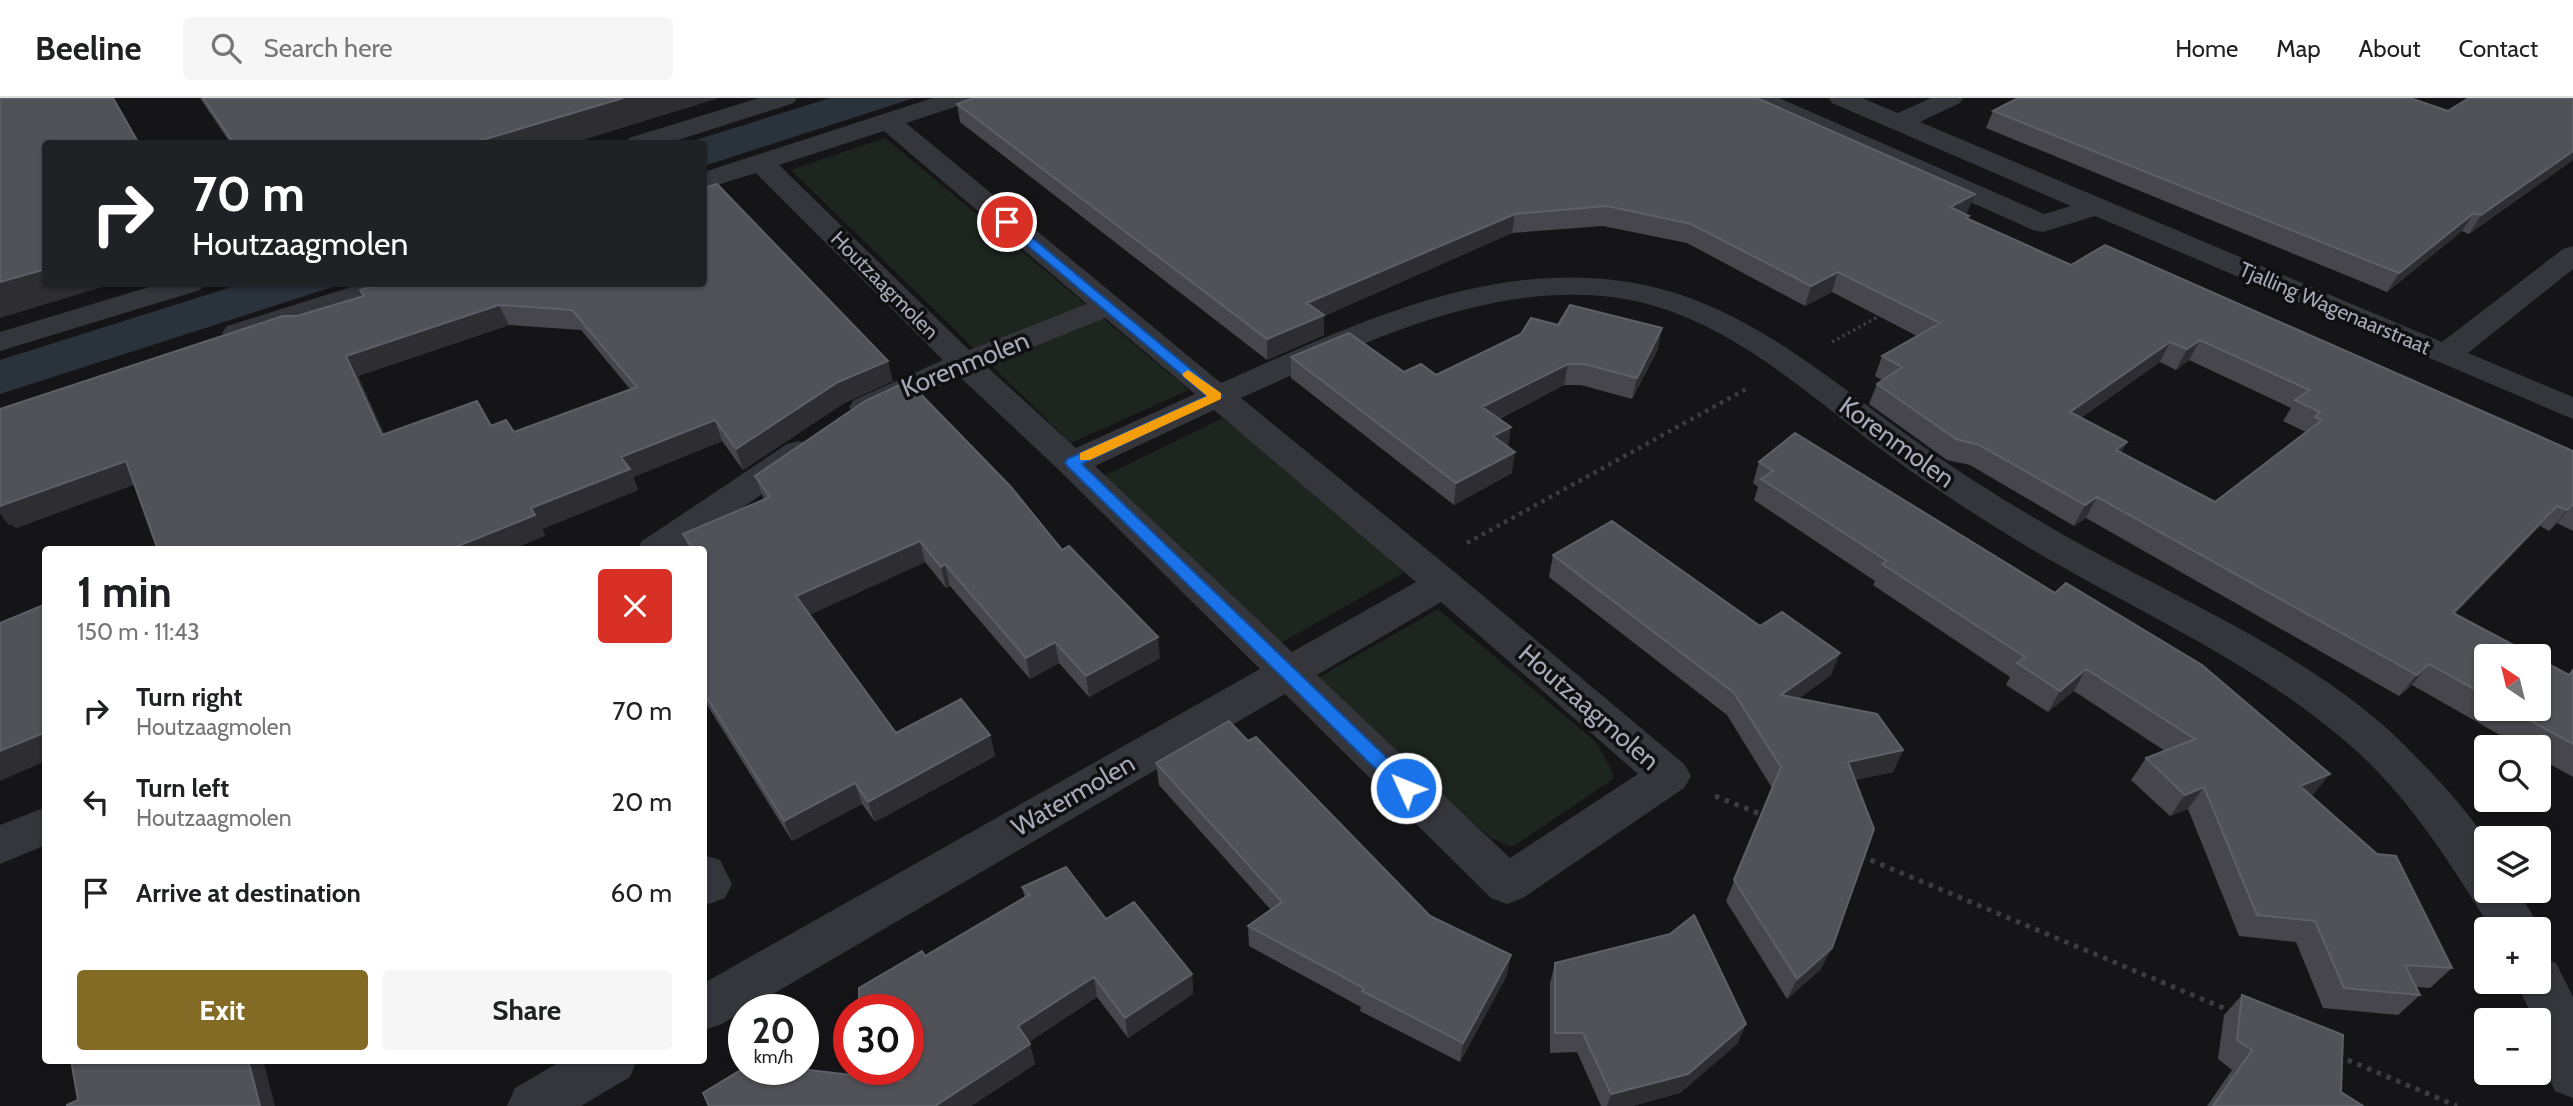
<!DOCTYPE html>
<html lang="en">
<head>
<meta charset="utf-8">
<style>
	body { margin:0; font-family:Cabin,sans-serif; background:#f6f6f6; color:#202124; height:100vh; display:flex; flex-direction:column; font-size:26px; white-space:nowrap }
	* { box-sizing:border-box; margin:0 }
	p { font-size:23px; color:#757577 }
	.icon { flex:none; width:38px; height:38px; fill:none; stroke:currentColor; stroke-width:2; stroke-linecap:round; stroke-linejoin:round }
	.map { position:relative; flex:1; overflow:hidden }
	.sheet { position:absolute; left:42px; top:448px; width:665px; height:518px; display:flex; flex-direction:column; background:#fff; border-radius:7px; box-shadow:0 2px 5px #0004 }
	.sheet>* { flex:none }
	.hud { position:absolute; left:42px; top:42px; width:665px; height:147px; border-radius:7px; box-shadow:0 2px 5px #0004; background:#202124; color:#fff; overflow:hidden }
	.needle { width:46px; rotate:325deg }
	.fabs { position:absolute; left:2474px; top:546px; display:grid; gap:14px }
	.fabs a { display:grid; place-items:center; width:77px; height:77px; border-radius:7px; background:#fff; box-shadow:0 2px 5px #0004; font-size:35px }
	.speed { position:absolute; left:728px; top:896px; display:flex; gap:14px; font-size:35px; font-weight:700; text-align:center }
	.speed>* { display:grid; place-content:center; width:91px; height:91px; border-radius:50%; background:#fff; box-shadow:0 2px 5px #0004; line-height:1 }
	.speed small { font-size:18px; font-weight:400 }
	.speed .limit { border:10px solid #d22; background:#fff; color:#111 }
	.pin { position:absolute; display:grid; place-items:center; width:60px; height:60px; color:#fff; margin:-30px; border:4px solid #fff; border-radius:50%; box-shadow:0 2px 7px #0007 }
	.me { position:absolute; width:77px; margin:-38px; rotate:314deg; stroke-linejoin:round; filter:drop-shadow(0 0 5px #0008) }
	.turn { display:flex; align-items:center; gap:24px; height:147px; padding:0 35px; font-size:32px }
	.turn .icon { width:91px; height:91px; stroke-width:2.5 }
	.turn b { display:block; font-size:49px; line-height:60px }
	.round { display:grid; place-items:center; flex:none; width:74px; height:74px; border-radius:7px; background:#f6f6f6 }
	.head { display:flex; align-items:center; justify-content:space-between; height:119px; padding:0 35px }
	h1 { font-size:42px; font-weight:800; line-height:52px }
	.cta { display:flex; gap:14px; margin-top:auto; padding:14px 35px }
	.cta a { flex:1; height:80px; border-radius:7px; background:#836b25; color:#fff; font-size:28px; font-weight:800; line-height:80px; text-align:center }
	.cta a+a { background:#f6f6f6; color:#202124 }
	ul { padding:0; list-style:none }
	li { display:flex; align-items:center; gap:21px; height:91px; padding:0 35px }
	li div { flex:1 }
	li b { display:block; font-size:26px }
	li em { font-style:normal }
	header { display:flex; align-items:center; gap:42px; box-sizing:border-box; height:98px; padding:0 35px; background:#fff; border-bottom:2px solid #e0e0e0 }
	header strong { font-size:33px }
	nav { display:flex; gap:38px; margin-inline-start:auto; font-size:24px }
	.search { width:490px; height:63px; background:#f6f6f6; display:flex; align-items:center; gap:18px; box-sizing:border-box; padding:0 24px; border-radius:7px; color:#757577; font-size:26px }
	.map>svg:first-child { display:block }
	.green { fill:#1c251e }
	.water { fill:#2a323b }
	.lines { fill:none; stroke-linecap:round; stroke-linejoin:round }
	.path-far2 { stroke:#3b3d43; stroke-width:3.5; stroke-dasharray:2.5 3.5; stroke-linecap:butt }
	.path-far1 { stroke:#3b3d43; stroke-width:4.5; stroke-dasharray:3.5 5; stroke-linecap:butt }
	.path { stroke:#3b3d43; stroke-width:5; stroke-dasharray:4.5 6; stroke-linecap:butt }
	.minor { fill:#35363c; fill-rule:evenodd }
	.wall { fill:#46464c; fill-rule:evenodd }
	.shaded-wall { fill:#2e2e32 }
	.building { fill:#515158; stroke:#5e5f67; stroke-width:2; fill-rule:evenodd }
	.route { fill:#1a73e8; stroke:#114b97; stroke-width:2 }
	.slow { fill:#f59e0b }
	.labels { text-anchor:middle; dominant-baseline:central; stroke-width:7; stroke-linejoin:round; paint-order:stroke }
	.far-street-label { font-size:21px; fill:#a6aab8; stroke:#101012 }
	.street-label { font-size:26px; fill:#a6aab8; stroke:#101012 }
</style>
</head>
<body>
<header>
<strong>Beeline</strong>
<div class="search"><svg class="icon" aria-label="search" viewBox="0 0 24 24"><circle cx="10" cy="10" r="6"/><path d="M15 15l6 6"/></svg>Search here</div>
<nav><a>Home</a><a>Map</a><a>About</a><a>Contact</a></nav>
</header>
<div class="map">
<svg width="2573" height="1008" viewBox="0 0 2573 1008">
	<rect width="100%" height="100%" fill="#151517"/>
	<path class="green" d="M885,40L1189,292L1071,345L791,72Z
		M1223,320L1361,433L1404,475L1279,546L1104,378Z
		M1438,511L1596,644L1613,675V681L1514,748H1508L1491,740L1389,651L1316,581Z"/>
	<path class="water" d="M830,0H914L704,68V46L686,45Z
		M241,186H342L0,296V262Z"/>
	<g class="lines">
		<path class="path-far2" d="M1832,244L1883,216"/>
		<path class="path-far1" d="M1467,445L1748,290"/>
		<path class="path" d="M1715,698L1765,718
			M1861,758L2233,914
			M2338,958L2457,1008"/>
		<path class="minor" d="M759,0H797L794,5L666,46H625L629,40Z
			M933,0H970L967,5L906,25L1221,285C1348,229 1486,161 1628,184C1732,200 1810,266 1892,326C1939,361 1988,393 2038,422C2152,490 2282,540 2383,627C2404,645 2481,723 2487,747C2490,761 2487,779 2487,793H2518L2541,831L2539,834V831H2491C2451,766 2409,699 2351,648C2251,560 2125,509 2013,440C1964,410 1916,378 1870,343C1792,283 1714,212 1612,199C1481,184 1357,248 1241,300L1457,476L1684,666L1691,678L1684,690L1523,800L1507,806L1491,800L1285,596L722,926L704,932V885L1260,571L1060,373L960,279L878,316L866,319L854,316L849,309L854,302L943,262L756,75L704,91V74ZM884,33L1087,206L969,252L779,67ZM1105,220L1195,296L1076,350L986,268ZM1214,312L1416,484L1292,554L1095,368ZM1441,504L1638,676L1510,760L1317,577Z
			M1746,0H1779L2044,116L2071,108L1832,5L1829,0H1862L1898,15L1931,0H1963L1960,5L1920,24L2442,244L2563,151L2573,148V171L2468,255L2573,299V321L2095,118L2043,134L2033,132L1749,5Z
			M159,186H204L200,192L0,253V234Z
			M361,186H405L401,192L249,242L238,244L227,242L222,235L227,228Z
			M799,343L811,346L816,354L811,362L682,452H637L642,443L787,346Z
			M46,709V747L0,766V727Z
			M704,757L720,762L732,786L725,800L709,806L704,804Z
			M2539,858L2556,865L2573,899V1000L2555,993L2547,976L2539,922H2534L2516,884H2539Z
			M563,962H637L630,979L581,1008H507L515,990Z"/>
	</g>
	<path class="wall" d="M200,0H718L569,46H231Z
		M2573,0V62L2469,136L2462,133L2387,194L1986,30L1993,13H2448Z
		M957,6L1967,115L1965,116L1969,118L1968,121L2071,167L2573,353V433L2557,425L2549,433L2540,428L2455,516L2487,558V611H2539L2573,571V679L2539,660V649H2521L2412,587L2399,598L2086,420L2074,428L1970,367L1947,362L1869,306L1877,286L1882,282L1875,278L1882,258L1917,238L1832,194L1805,208L1687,145L1603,128L1512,135L1324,218V237L1267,262L960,24ZM2189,262L2291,310L2283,323L2306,334L2215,404L2121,355L2127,344L2081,320L2160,264L2176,272Z
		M704,186L893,283L844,305L743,372L722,343L633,379L638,392L542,431L545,438L135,386L16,430L12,426L9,427L297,218ZM509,227L581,232L630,291L514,334L491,328L384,336L358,278Z
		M1658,251L1632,301L1581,287H1564L1499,321L1508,349L1512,375L1454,407L1291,280V259L1404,274L1436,277Z
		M1759,364L2311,698L2452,870L2430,890L2416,889L2420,897L2398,917L2323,910L2296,844L2239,838L2188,711L2170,718L2131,682L2146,660L2165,653L2074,593L2048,614L2006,587L2010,579L1873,487L1875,483L1754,402L1758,389L1753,385Z
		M755,378L1062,452L1160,560L1089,599L1059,565L1030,581L950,488L946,490L925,464L809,517L896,635L990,637L995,658L875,724L862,706L792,743L704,602V452L689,451L683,436L764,401Z
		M1553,457L1760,528L1831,577L1798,601L1903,652L1893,674L1855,682L1821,871L1787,901L1726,803L1772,690L1727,617L1549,479Z
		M1248,643L1430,818L1507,877L1460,964L1360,913L1361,909L1249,848L1248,828L1271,812L1159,687L1156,665Z
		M1022,789L1106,821L1192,876L1193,896L1128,940L1097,899L1029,944L1035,966L971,1008L900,983L893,971H908L925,858L1025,800Z
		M1555,865L1746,926L1737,946L1680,995L1632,1008H1601L1577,954L1550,955V885Z
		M2242,897L2341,994L2363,1008H2207L2232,972L2218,961L2224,917Z"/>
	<path class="shaded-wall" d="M113,0H114L140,46H139Z
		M623,0H718L569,46H469Z
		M2573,53V62L2469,136L2481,117Z
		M1975,96L1967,115L1943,129L1950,109Z
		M2474,115L2462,133L2387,194L2399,175Z
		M1515,116L1512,135L1324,218V237L1267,262V241L1307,205Z
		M46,171V186H112L0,220V184Z
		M1838,174L1832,194L1805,208L1811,188Z
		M499,207L509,227L358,278L394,358L382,337L346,258Z
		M1662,230L1658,251L1632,301L1637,280Z
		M2200,242L2189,262L2176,272L2187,251Z
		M2170,244L2160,264L2060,335L2070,314Z
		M888,263L893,283L844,305L743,372L736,351L838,284Z
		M1568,266L1564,287L1480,330L1482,309Z
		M715,322L722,343L633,379L638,392L542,431L545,438L511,452H448L531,410L621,359Z
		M1511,329L1508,350L1493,338Z
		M2127,344L2116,365V352Z
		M1515,354L1512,375L1454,407L1456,385Z
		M126,363L142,384L16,430L12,426L9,427L0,416V402Z
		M2097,399L2086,420L2074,428L2085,407Z
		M2573,406L2557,425L2549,433L2567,412Z
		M2557,408L2540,428L2436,536L2453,515Z
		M920,443L925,464L803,520L796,498Z
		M945,466L950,488L946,490L941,469Z
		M1158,539L1160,560L1089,599L1086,578Z
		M1055,544L1059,565L1030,581L1026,560Z
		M1840,555L1831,577L1773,619L1781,597Z
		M2429,566L2412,587L2399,598L2417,577Z
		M2086,571L2074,593L2048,614L2060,593Z
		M46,634V663L0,683V653Z
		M990,637L995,658L875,724L868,704Z
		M1903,652L1893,674L1838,686L1848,664Z
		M2330,676L2312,698L2283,710L2300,688Z
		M855,685L862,706L792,743L784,723Z
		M2204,689L2188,711L2170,718L2185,697Z
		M1832,850L1821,871L1787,901L1797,881Z
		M1511,857L1507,877L1460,964L1463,945Z
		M1192,876L1193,896L1128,940L1125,920Z
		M1094,879L1097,899L1023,948L1018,928Z
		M1746,926L1737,946L1680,995L1632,1008H1607L1611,996Z
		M1030,946L1035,966L971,1008H935Z
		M248,962H263L275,1008H260Z"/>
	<path class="building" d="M0,0H113L139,46H46V171L0,184Z
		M203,0H623L469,46H234Z
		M974,0H1757L1975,96L1950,109L1969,118L1966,120L2071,167L2105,147L2573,353V406L2567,412L2557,408L2453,515L2534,558H2487V598L2429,566L2417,577L2097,399L2085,407L1979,347L1956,341L1877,286L1902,269L1882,258L1940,225L1838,174L1811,188L1691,126L1607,108L1515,116L1307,205L1324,217L1267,241L957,6ZM2200,242L2309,292L2295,302L2320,314L2315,319L2322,322L2215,404L2116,352L2127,344L2070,314L2170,244L2187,251Z
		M2018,0H2410L2448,13L2469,0H2573V53L2481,117L2474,115L2399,175L1993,13Z
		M717,86L888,263L838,284L736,351L715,322L621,359L630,371L531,410L535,417L448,452H158L126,363L0,408V311L283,218H297L364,198L360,192L382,186H704V90ZM499,207L572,212L637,289L514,334L506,322L491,328L477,303L382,337L346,258Z
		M1570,207L1662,230L1637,280L1584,266H1568L1482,309L1511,329L1493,338L1515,354L1456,385L1291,259L1349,235L1404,274L1421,266L1436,277L1521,236L1531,220L1558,227Z
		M908,283L1011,389L1062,452L1069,448L1158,539L1086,578L1055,544L1026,560L945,466L941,469L920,443L796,498L896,635L961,601L990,637L868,704L855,685L784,723L704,595V452H687L692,449L683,436L770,399L755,378L865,303Z
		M1795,335L2055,495L2066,485L2202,567L2330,676L2300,688L2377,756L2396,758L2452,870L2405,867L2420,897L2344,890L2315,823L2257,817L2204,689L2185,697L2146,660L2195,641L2086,571L2060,593L2017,565L2025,559L1882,466L1887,463L1761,381L1773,373L1759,364Z
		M1612,423L1760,528L1782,514L1840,555L1781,597L1877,616L1903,652L1848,664L1874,731L1832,850L1797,881L1734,782L1781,669L1734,595L1553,457Z
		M46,506V634L0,653V525Z
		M2539,561L2569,577L2573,572V646L2509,611H2539Z
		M1229,623L1248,643L1256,639L1430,818L1511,857L1463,945L1362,893L1364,890L1248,828L1282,804L1156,665Z
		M1066,769L1106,821L1134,804L1192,876L1125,920L1094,879L1018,928L1030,946L935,1008H709L703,995L744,970L800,971L904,983L897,971H908V912H860L859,909V890L922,853L925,858L1029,797L1022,789Z
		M1694,817L1746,926L1688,976L1611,996L1583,935H1555V865L1670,836Z
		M2242,897L2343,937L2341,994L2363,1008H2213L2252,952L2237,942Z
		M71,962H248L260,1008H67V1007L78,1002Z"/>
	<path class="route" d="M1003,122H1011L1223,298L1082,366L1413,685L1415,690L1413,695L1406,697L1400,695L1067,368L1065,365L1067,361L1207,298L1003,127Z"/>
	<path class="slow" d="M1188,272L1221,295V301L1090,362H1080V355L1207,298L1184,279L1182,276Z"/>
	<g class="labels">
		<g class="far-street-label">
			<text transform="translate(885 187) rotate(45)">Houtzaagmolen</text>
			<text transform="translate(2335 210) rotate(23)">Tjalling Wagenaarstraat</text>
		</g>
		<g class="street-label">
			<text transform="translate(965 266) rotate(-22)">Korenmolen</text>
			<text transform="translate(1897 344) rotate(36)">Korenmolen</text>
			<text transform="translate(1589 609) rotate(41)">Houtzaagmolen</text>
			<text transform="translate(1073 697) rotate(-30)">Watermolen</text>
		</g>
	</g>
</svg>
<div class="fabs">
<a><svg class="needle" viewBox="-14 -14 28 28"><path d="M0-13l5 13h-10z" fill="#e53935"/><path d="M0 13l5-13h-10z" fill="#757577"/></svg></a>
<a><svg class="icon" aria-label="search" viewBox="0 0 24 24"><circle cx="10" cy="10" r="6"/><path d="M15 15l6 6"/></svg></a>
<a><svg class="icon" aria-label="layers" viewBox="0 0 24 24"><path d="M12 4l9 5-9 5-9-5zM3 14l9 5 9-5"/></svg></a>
<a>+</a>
<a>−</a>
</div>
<div class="speed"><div>20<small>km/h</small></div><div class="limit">30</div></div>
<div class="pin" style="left:1007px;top:124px;background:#d93025"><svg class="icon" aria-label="arrive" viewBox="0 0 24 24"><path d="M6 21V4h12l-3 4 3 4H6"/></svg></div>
<svg class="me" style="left:1406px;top:690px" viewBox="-20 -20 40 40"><circle r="17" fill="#1a73e8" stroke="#fff" stroke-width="3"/><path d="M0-11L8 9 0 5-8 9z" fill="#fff"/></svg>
<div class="hud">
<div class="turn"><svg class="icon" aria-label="right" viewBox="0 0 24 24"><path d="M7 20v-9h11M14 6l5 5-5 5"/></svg><div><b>70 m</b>Houtzaagmolen</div></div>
</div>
<section class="sheet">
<div class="head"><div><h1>1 min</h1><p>150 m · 11:43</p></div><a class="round" style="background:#d93025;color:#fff"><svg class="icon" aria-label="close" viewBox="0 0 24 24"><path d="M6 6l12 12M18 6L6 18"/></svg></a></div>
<ul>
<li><svg class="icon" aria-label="right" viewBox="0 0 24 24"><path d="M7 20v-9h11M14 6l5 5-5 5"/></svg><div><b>Turn right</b><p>Houtzaagmolen</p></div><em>70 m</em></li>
<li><svg class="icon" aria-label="left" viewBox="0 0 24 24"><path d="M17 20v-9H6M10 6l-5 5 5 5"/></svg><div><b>Turn left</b><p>Houtzaagmolen</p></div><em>20 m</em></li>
<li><svg class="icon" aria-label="arrive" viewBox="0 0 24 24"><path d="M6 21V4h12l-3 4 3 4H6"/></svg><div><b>Arrive at destination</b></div><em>60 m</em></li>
</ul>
<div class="cta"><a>Exit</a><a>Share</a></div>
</section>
</div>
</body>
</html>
